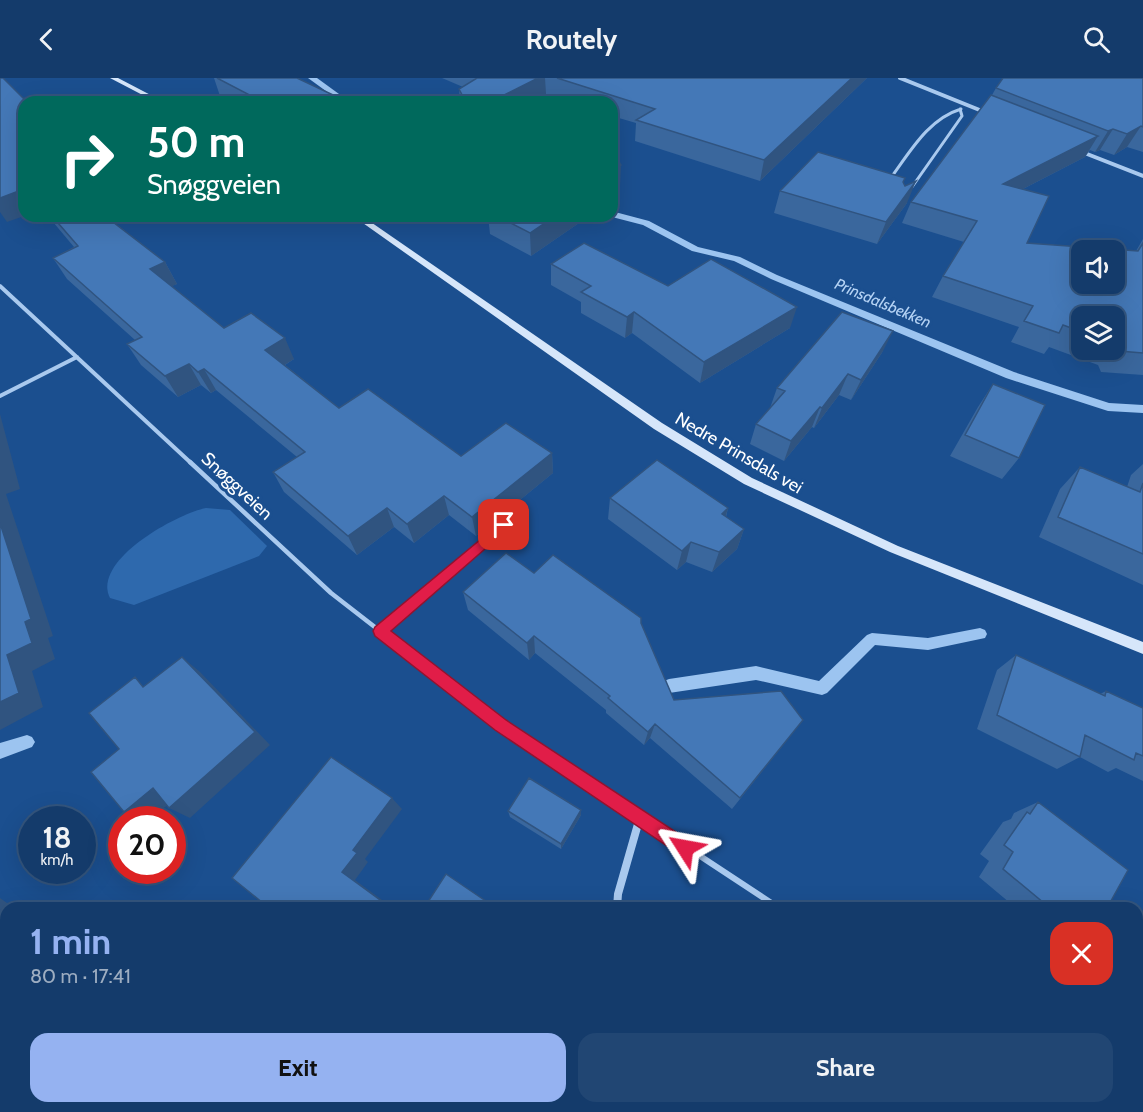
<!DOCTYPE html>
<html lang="en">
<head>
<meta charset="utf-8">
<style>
	body { margin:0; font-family:Cabin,sans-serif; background:#214673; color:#f1f3f6; height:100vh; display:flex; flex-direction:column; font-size:22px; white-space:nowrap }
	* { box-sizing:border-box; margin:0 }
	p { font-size:20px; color:#9dadc1 }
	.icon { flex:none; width:33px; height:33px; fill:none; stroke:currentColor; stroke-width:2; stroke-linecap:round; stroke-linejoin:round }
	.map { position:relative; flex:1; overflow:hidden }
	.sheet { position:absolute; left:0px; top:824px; width:1143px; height:212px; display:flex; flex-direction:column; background:#143b6b; border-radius:18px 18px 0 0; box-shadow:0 6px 24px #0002,0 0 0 2px #33557e }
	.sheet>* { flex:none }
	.top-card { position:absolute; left:18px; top:18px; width:600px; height:126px; border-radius:18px; box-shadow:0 6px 24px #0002,0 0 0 2px #33557e; background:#00695c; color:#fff; overflow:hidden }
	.tools { position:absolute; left:1071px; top:162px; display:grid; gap:12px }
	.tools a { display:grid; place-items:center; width:54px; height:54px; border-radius:12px; background:#143b6b; box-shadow:0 6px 24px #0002,0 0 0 2px #33557e; font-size:30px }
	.speed { position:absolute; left:18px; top:728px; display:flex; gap:12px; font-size:30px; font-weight:700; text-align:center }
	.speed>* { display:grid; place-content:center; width:78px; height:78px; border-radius:50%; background:#143b6b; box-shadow:0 6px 24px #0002,0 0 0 2px #33557e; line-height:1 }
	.speed small { font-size:15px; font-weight:400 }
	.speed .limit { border:9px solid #d22; background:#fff; color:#111 }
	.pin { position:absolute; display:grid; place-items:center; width:51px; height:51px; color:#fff; margin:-26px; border-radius:12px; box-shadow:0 3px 9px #0006 }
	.me { position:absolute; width:66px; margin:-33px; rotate:304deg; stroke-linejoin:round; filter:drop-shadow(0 0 4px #0008) }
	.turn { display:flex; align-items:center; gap:21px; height:126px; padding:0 30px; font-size:27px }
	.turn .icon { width:78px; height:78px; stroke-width:2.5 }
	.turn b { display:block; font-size:42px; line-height:51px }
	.round { display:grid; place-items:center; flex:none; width:63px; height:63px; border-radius:18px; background:#214673 }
	.summary { display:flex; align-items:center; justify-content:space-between; height:102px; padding:0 30px }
	h1 { font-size:36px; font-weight:700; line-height:45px; color:#95b2f1 }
	.action { display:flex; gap:12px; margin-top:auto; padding:12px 30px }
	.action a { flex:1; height:69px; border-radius:18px; background:#95b2f1; color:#111; font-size:24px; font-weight:700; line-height:69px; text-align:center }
	.action a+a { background:#214673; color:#f1f3f6 }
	header { display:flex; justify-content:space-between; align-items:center; height:78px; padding:0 30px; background:#143b6b; font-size:27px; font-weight:700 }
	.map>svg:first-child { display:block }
	.green { fill:#2e69ad }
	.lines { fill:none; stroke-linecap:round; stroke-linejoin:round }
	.stream { fill:#9cc4f0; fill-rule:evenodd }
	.service-far3 { stroke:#a9c9ee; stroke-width:3 }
	.service-far2 { stroke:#a9c9ee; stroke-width:4 }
	.service-far1 { stroke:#a9c9ee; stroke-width:4.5 }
	.service { stroke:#a9c9ee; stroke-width:6 }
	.minor-far1 { stroke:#a9c9ee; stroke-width:4 }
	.minor { stroke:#a9c9ee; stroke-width:8 }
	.secondary { fill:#d6e6fa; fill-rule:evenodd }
	.wall { fill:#3a679d; fill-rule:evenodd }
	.shaded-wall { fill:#305480 }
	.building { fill:#4478b7; stroke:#305480; stroke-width:1.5; fill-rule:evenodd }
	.route { fill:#e11d48; stroke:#92132f; stroke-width:1.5 }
	.labels { text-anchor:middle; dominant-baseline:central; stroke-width:6; stroke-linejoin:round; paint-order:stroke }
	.far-water-label { font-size:16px; font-style:italic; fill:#b5d3f5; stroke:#1b4f8f }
	.street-label { font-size:18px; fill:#fff; stroke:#1b4f8f }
</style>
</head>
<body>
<header><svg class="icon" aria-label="back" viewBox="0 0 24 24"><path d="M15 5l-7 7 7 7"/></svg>Routely<svg class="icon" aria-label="search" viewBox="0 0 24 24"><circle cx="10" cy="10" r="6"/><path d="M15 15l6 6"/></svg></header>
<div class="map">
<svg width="1143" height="1034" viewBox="0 0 1143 1034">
	<rect width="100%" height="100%" fill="#1b4f8f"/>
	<path class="green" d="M206,430L230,432L267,468L259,478L134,527L110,520C91,483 176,436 206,430Z"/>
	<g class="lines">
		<path class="stream" d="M308,0H317L350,24H341Z
			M615,134L649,143L698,169L740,179L777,197L1014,294L1109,325L1143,327V335L1108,333L1006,300L771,201L734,183L692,173L643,147L612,139V135Z
			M980,550L985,552L987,556L985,560L928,572L875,567L827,615L822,617L756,602L669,615L664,613L662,608L664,603L669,601L756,588L819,603L867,557L872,555L928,560Z
			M27,657L32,659L35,664L32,669L0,681V665Z"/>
		<path class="service-far3" d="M890,101C910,74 928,41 961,31
			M912,109L962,38L960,31"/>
		<path class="service-far2" d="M0,208L191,385
			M0,318L77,279"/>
		<path class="service-far1" d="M190,384L331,515L501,647L533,668
			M380,553L504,447"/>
		<path class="service" d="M530,666L779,830
			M1137,969L1143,970"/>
		<path class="minor-far1" d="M900,0L987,35
			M1082,74L1143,98"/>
		<path class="minor" d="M617,830L618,816L640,739
			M663,1029L666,1034"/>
		<path class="secondary" d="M110,0H118L164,24H156Z
			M353,138H362L662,345L752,400L898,468L1143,564V576L890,474L744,406L654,351Z"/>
	</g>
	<path class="wall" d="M214,0H297L348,24H232L220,18Z
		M442,0H867L760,103L635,63L636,45L612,38V24H570L546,16L531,24H460L459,11L463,9Z
		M1143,0V74L1127,69L1114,77L1100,72L1095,74L1090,72L1085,79L1023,111L1027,165L1136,173L1143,161V297L1101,294L1098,287L1049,269L1044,276L1011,264L1019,249L932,219L943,198L964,164L902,145L911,124L992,17L996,10ZM1082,238H1114V272H1082Z
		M780,113L907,125L877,166L774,135Z
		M48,138H118V140L111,142L165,184L177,206L171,208L224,250L294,281L285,287L339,330L461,378L552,375L553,395L476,458L449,437L414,465L394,449L357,477L284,414L273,394L297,379L216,312L211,315L201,307L178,319L141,287L127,266L135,262L67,201L53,180L74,169Z
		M488,138H579V145L531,178L490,156Z
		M551,186L668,208L790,250L700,305L632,255L625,260L581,235V224L551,207Z
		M883,273L851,322L839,317L814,350L812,349L784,383L750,366L756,346L770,330L777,310Z
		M993,306L1019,380L1002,401L950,378L978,329Z
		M1143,386V507L1039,459L1060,411L1080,389L1127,409L1131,397Z
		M610,420L728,430L726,439L744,451L737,471L712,494L686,484L677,492L608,441Z
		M534,495L641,545L674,622L803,642L732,731L650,660L644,667L606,635V632L535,575L529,582L468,532L463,514Z
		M1016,577L1100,616L1106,613L1143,630V703L1116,690L1108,694L1080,679L1057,691L977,651L997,592Z
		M1038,724L1107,830H1016L979,799L989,783L980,776L1003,744L1011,741L1014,735Z
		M508,733L581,737L561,771L510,739Z"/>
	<path class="shaded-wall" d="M538,0H545L546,16L531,24H490Z
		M852,0H867L760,103L764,82Z
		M1141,48L1127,69L1114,77L1127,56Z
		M1113,51L1100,72L1095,74L1108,53Z
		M1098,58L1085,79L992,127L1003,106Z
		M621,87L620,109L612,115V93Z
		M916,103L907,125L877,166L886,144Z
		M24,111V138L7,144L0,134V120Z
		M95,138H118V140L100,146Z
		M555,138H579V145L531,178L530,155Z
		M165,184L177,206L162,213L150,191Z
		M797,229L790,250L700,305L704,284Z
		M634,234L632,255L625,260L627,239Z
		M893,253L883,273L851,322L861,302Z
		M285,260L294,281L275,293L265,272Z
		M189,286L201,307L178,319L165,298Z
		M204,291L216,312L211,315L198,294Z
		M848,296L839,317L814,350L822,330Z
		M820,329L812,349L784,383L791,363Z
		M0,336L20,411L6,416L53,558L48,560L55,581L32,593L43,629L0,652V624L7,577L25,544L0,445Z
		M552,375L553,395L476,458L472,439Z
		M444,418L449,437L414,465L407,446Z
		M387,430L394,449L357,477L348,458Z
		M728,430L722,451V436Z
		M744,451L737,471L712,494L719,474Z
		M691,464L686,484L677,492L682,473Z
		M534,558L535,575L529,582L527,565Z
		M182,579L200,594L270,667L190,740L169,730Z
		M655,646L650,660L644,667L648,654Z
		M153,710L174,722L150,741H140L124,734Z
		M392,720L402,731L365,781L368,784L355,802L393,830H391L342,794L353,772Z
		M581,732V737L561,771V766Z
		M0,820L14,830H6V839L0,835Z
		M6,919V964L0,971V927Z
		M203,1029H228L224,1034H206Z"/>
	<path class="building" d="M0,0H3L27,24H24V111L0,120Z
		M217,0H297L348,24H263Z
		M477,0H538L490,24H466L459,11Z
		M557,0H852L764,82L636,42L655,31Z
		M1003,0H1143V49L1141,48L1127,56L1113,51L1108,53L996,10Z
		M991,17L1098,58L1003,106L1049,118L1027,165L1138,173L1143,165V275L1119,273L1114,265V238H1082V254L1063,247L1059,255L1024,243L1033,228L943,198L977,143L911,124ZM1082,172H1114V206H1082Z
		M612,73L621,87L612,93Z
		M818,74L905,100L903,104L905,108L916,103L886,144L780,113Z
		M52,138H105L165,184L150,191L224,250L251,235L285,260L265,272L339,330L368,311L461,378L506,345L552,375L472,439L444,418L407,446L387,430L348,458L273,394L305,374L204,291L198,294L189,286L165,298L127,266L142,259L53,180L78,168Z
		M497,138H555L530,155Z
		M584,165L668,208L711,181L797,229L704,284L634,234L627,239L581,214L591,208L551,186Z
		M842,234L893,253L861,302L848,296L822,330L820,329L791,363L756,346L785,313L777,310Z
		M993,306L1045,327L1019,380L965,357Z
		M657,382L728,430L722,436L744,451L719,474L691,464L682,473L610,420Z
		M1080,389L1140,414L1143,405V476L1058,439Z
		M0,445L31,541L25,544L32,565L7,577L19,615L0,624Z
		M506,475L534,495L553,477L641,540V545L674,622L781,613L803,642L740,720L655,646L648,654L608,620L610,618L534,558L527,565L463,514Z
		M1016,577L1105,618L1106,613L1143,630V678L1136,675L1134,682L1085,657L1080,679L997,637Z
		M182,579L255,654L169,730L153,710L124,734L91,694L119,671L89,635L135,599L143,609Z
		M331,679L392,720L353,772L357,775L342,794L391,830H269L232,800Z
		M529,700L581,732L561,766L508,733Z
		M1038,724L1128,792L1107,830H1050L1003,791L1013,774L1004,767L1027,734L1030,736Z
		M446,796L496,830H424Z
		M0,835L6,839V919L0,927Z
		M48,1029H203L207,1033L206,1034H44Z"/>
	<path class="route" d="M504,442L511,447L509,450L391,553L506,642L691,764L693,770L691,776L685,778L679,776L495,652L375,558L373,553L375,549Z"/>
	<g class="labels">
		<g class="far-water-label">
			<text transform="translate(883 225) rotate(23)">Prinsdalsbekken</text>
		</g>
		<g class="street-label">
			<text transform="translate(739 375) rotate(30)">Nedre Prinsdals vei</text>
			<text transform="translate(237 408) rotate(43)">Snøggveien</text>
		</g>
	</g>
</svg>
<div class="tools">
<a><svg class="icon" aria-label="sound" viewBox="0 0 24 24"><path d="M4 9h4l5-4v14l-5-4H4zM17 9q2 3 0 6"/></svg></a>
<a><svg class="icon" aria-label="layers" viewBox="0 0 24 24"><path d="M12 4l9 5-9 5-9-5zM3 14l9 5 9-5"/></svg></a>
</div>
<div class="speed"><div>18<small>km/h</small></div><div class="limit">20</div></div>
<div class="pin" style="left:504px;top:447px;background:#d93025"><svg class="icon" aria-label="arrive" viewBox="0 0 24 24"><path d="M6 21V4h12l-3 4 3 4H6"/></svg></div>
<svg class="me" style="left:685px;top:770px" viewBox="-20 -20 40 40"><path d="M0-17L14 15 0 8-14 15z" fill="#e11d48" stroke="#fff" stroke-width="4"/></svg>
<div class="top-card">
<div class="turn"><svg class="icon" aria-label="right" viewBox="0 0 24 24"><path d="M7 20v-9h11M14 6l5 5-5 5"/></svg><div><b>50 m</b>Snøggveien</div></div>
</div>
<section class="sheet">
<div class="summary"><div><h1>1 min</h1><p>80 m · 17:41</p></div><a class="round" style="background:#d93025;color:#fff"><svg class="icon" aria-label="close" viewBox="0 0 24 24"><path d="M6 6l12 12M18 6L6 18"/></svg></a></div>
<div class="action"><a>Exit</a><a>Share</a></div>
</section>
</div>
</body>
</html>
